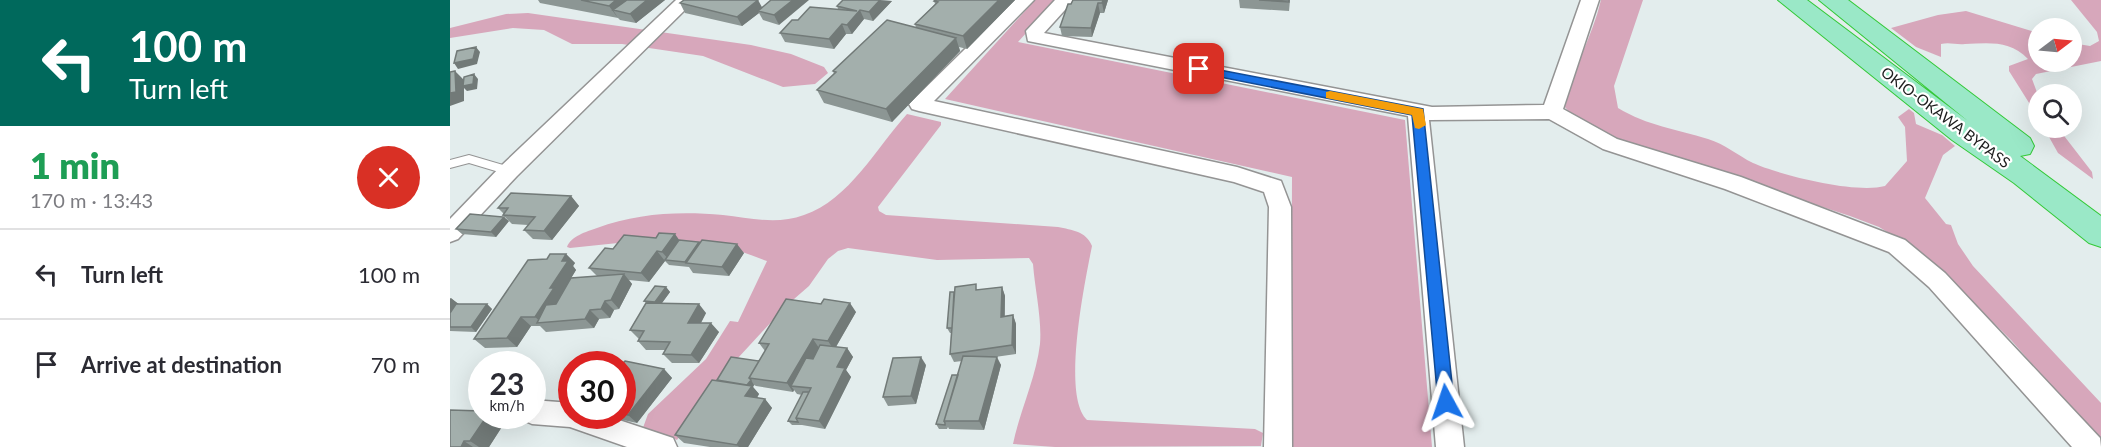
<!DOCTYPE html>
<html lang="en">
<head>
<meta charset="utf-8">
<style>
	body { margin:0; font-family:Lato,sans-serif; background:#f2f2f3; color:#2b2b33; height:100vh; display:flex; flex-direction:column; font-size:22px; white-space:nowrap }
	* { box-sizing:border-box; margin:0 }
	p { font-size:20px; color:#7c7c81 }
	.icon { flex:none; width:33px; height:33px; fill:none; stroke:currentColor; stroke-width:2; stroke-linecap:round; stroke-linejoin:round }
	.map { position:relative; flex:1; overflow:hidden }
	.details { display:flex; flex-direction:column; background:#fff; width:450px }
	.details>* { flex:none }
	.hud { background:#00695c; color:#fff; overflow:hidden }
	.needle { width:39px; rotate:74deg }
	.buttons { position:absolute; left:1578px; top:18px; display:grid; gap:12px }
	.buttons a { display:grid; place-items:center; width:54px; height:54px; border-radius:50%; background:#fff; box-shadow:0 6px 24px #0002; font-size:30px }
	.speed { position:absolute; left:18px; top:351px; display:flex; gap:12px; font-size:30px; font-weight:700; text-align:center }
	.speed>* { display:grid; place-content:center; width:78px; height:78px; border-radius:50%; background:#fff; box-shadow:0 6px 24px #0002; line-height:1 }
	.speed small { font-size:15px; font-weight:400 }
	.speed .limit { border:9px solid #d22; background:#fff; color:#111 }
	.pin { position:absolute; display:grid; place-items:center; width:51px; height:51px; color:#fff; margin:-26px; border-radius:12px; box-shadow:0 3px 9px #0006 }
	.me { position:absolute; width:66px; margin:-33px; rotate:355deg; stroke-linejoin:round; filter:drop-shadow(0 0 4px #0008) }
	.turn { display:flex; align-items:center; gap:21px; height:126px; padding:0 30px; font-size:27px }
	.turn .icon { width:78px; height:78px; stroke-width:2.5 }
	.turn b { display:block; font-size:42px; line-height:51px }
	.round { display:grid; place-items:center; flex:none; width:63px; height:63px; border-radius:32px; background:#f2f2f3 }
	.overview { display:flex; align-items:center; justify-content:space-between; height:102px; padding:0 30px }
	h1 { font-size:36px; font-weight:800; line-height:45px; color:#1e9e55 }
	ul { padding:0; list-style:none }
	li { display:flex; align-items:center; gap:18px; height:90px; padding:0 30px; border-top:2px solid #e1e1e2 }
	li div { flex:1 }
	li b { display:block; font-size:22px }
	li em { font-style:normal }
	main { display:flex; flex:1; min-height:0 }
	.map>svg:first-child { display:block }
	.water { fill:#d7a7bb }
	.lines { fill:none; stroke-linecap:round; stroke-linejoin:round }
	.service-casing { stroke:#949494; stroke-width:2 }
	.minor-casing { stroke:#949494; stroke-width:3 }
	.trunk-casing { stroke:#33c937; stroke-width:2 }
	.service { fill:#fff; fill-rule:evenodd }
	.minor { fill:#fff; fill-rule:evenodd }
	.trunk { fill:#9ae8c7; fill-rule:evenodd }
	.wall { fill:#8c9694 }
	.shaded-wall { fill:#727a78 }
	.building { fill:#a3afac; stroke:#727a78; stroke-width:1.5 }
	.route { fill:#1a73e8; stroke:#114b97; stroke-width:1.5 }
	.slow { fill:#f59e0b }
	.labels { text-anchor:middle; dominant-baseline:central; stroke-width:4.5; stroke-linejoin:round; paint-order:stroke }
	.street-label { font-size:15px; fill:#1d1d1d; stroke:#fff }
</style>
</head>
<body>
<main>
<section class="details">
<div class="hud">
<div class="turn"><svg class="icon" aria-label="left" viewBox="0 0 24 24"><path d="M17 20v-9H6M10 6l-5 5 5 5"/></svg><div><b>100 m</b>Turn left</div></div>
</div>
<div class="overview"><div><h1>1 min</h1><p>170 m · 13:43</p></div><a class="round" style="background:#d93025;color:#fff"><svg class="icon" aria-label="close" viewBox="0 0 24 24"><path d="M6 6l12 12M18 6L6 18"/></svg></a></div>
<ul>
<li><svg class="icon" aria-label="left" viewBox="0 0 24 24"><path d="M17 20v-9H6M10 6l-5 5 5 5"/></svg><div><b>Turn left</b></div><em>100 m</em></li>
<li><svg class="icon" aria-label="arrive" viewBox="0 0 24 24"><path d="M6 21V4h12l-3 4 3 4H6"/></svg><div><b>Arrive at destination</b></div><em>70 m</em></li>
</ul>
</section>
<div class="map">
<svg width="1651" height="447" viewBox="0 0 1651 447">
	<rect width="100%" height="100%" fill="#e3eded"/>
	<path class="water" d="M585,0H606L568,42L955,120L982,447H841L842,177L495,99Z
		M1151,0H1193L1164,86L1168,108C1198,126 1226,129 1258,139C1275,144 1287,155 1303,163C1330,175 1405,194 1435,186L1457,161L1455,127L1448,117L1459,109L1464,113L1466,124L1492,135L1505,146L1493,155L1475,198L1496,224L1501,225L1508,244L1523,266L1651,403V443L1561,340L1472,253L1429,227L1400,216L1161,137L1123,116L1113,105C1123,68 1142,38 1151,0Z
		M1621,0H1651V61L1586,74L1582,79L1588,95V117L1559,71V66L1578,59C1560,40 1539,43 1515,44C1506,45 1500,42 1491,44V57L1466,47L1441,28L1488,15L1516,11L1588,33V62H1622V43L1640,46L1649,41L1647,32Z
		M78,13L301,45L341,54L374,67L378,73L365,84L333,87L253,56L172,44H122L94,30L63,28L0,38V28L56,14Z
		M457,114L491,122V125L428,207L429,211L436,215L608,227C622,230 636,231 642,246C635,281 611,396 637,420L805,429L813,433L811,446L605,447L563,444C570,410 586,378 590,344C592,319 585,290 583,264L579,258L487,260L398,248L388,251L378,259L359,286L336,306L264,384L227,440L219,436L211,447H186L198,414L256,359L280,321L288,322L317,261C300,255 282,247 264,244C216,237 167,243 120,248L117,247C121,236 136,232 147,228C187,213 230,211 273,215C300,218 327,225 354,215C399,200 427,147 457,114Z
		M1594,128H1608L1642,172L1643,179L1608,153Z"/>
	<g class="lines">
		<g class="service-casing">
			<path id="service" d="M19,155L63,168L65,171L59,175L19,163L0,168V160Z"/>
		</g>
		<g class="minor-casing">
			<path id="minor" d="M226,0H245L67,176L8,239L0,242V219L51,166Z
				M565,0H584L484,101L787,167L831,181L841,207L842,447H814L819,207L814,192L784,182L469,111L462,109L459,104Z
				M605,0H624L594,33L982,107L1094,105L1131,0H1149L1113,109L1167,139L1291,177L1455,240L1495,273L1650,438L1651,447H1622L1479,287L1439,252L1275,189L1153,149L1099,119L979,120L1014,447H986L958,116L578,41L576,31Z
				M82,400L122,403V416H157L223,438L227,447H177L120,427L82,424L73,420L70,416H82Z"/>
		</g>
		<g class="trunk-casing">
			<path id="trunk" d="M1328,0H1357L1518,121L1369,0H1398L1580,138L1584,146L1580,154L1570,156L1651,216V247L1639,243L1564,183L1502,140Z"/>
		</g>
		<use href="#service" class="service"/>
		<use href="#minor" class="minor"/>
		<use href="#trunk" class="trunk"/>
	</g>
	<path class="wall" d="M88,0H215L186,23L170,20L168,18L90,3Z
		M321,0L329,25L313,20L309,13L292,26L235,13L230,3L312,8Z
		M393,0L442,1L423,21L414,19L402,34H396L384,49L335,42L330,33L348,20L388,9L387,6Z
		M565,0L517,49L509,47L510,51L442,122L374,103L367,90L384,74L383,71L466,28L465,24L485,4L484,1Z
		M623,0H658L654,13H650L642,37L612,36L610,27Z
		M789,0H840L839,11L790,8Z
		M121,196L129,206L102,240L83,239L74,230L78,225L62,224L53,215L54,214L48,208Z
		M59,221L46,237L12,234L6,229Z
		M229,240L250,243L294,253L279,276L243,273L239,267L219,265L215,261L199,282L179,280L182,284L169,309L164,310L160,318L149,319L144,328L96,332L90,326H81L67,347L35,348L24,339L97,259L116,254L125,263L123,266L126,270L121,278L147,276L139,268L163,249Z
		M216,287L220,292L212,303L256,313L251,323L269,332L249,363H222L213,354L216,350H196L188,341L189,339L180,330L196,303L194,301Z
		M552,287L555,296V316L563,315L566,324V354L545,357L551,365L534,430L499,429L498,427L497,429H489L486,424L508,375L512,361L504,362L500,354L501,333H500L497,328L529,290Z
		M0,298L9,304H37L42,309L26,332L0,331Z
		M371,304L406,312L386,347L397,348L403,357L396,370L401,377L375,429L352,425H342L338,421L352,395L347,394L344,390L343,392L306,386L304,385L303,387L309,394L307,398L315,399L322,408L298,447H260L234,443L225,435L267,380L309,361L315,351L309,343Z
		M172,364L214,369L222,378L187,423L154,416H172Z
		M476,365L466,404L438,406L433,397Z
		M32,416H46L55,422L39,447H0Z"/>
	<path class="shaded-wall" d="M166,0H191L163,10L168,18L159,6Z
		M197,0H215L186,23L180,14Z
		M308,0L313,9L308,11L309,13L292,26L287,17Z
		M343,0H359L329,25L324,15Z
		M430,0L442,1L423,21L419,12Z
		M549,0H565L517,49L513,36Z
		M653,0H658L654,13L652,3Z
		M648,3L650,13L642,37L641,28Z
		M410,10L414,19L402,34L397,25Z
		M392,24L396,34L384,49L379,39Z
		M506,38L510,51L442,122L436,109Z
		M26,47L30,52L27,64L8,69L4,63Z
		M5,71L14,80L24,74L28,79L27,89L17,91L14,88V101L0,106V93Z
		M121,196L129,206L102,240L94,231Z
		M54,217L59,221L46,237L41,232Z
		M225,234L232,244L220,261L212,252Z
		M287,244L294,253L279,276L272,267Z
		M207,251L215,261L199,282L191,273Z
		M116,254L125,263L123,266L126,270L111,295L113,297L91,322L85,317L100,288L112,261Z
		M174,274L182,284L169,309L161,300Z
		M216,287L220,292L209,307L205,302Z
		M552,287L555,296L554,326L551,317Z
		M1,298L12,307L0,322V299Z
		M155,301L164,310L160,318L151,309Z
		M400,303L406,312L384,350L378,341Z
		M37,304L42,309L26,332L21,327Z
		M249,304L256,313L246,332L238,323Z
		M140,310L149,319L144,328L135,319Z
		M563,315L566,324V354L562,345Z
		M71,317L81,326L67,347L57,338Z
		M261,323L269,332L249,363L241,355Z
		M363,339L369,348L347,386H341L344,390L343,392L337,383Z
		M397,348L403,357L396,370L401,377L375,429L369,421L387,367Z
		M471,357L476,365L466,404L461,396Z
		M547,357L551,365L534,430L529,421Z
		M214,369L222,378L187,423L178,415Z
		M301,380L304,385L303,387L309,394L303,404L295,396L297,386Z
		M315,399L322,408L298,447H289L287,445Z
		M37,416H46L55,422L39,447H29L20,441Z
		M14,441L23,447H11Z"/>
	<path class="building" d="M131,0H166L159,6Z
		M177,0H197L180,14L163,10Z
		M234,0H308L287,17L230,3Z
		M321,0H343L324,15L308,11Z
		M393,0H430L419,12L410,10L397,25L392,24L379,39L330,33L342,20H348L360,7L407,11L387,6Z
		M485,0H549L513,36L465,24L488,2L484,1Z
		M623,0H653L652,3H648L641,28L610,27L618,4H621Z
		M809,0H839V2Z
		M437,20L506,38L436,109L367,90L386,72L383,71Z
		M26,47L23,59L4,63L7,51Z
		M5,71L6,92L0,93V72Z
		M24,74L23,84L13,86L14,77Z
		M61,193L121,196L94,231L74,230L85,217L53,215L58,208H48Z
		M20,214L54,217L41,232L6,229Z
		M209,233L225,234L212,252L207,251L191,273L139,268L155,248L163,249L174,235L206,238Z
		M229,240L249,242L235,262L215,260Z
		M252,240L287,244L272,267L236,263Z
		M100,254H116L112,261H118L100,288H104L85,317H71L57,338L24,339L78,260L97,259Z
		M174,274L161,300L155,301L151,309L140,310L135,319L87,323L96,305L106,304L121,278Z
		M526,284V290L552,287L551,317L563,315L562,345L500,354L505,287Z
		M205,286L216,287L205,302L194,301Z
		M500,292H504L502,328H497Z
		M336,299L371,304L374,299L400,303L378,341L363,339L337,383L299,378L319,344L309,343Z
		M196,303L249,304L238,323H261L241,355L213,354L220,342L188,341L194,331L180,330Z
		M6,304H37L21,327H0V313Z
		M370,345L397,348L387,367L395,368L369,421L346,418L361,388L341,386L356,358L363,359Z
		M513,356L547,357L529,421H494Z
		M281,357L309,361L299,378L301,380L297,385L267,380Z
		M471,357L461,396L433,397L443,358Z
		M175,361L214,369L178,415L172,413V364Z
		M502,375H508L494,421L495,423V425L486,424Z
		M262,380L302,386L295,396L315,399L287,445L225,435Z
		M353,392H359L346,418L348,422L338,421Z
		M0,410L32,411V416H37L20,441H14L11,447H15H0Z"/>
	<path class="route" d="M749,66L973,109L1004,402L1001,407L996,409L990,407L988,402L962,115L745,72L743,69Z"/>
	<path class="slow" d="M880,91L973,109L976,125L969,129L965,128L962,115L876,98V92Z"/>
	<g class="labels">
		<g class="street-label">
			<text transform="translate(1496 117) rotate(37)">OKIO-OKAWA BYPASS</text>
		</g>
	</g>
</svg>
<div class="buttons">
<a><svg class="needle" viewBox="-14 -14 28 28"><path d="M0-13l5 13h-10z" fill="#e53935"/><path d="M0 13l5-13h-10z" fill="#7c7c81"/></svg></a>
<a><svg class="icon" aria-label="search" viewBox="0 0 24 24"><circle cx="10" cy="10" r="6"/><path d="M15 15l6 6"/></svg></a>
</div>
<div class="speed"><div>23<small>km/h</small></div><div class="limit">30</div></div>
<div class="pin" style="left:749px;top:69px;background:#d93025"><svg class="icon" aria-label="arrive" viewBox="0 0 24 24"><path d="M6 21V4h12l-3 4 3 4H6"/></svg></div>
<svg class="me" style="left:996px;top:402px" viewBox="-20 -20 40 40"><path d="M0-17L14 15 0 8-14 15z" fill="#1a73e8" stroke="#fff" stroke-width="4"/></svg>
</div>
</main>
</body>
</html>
